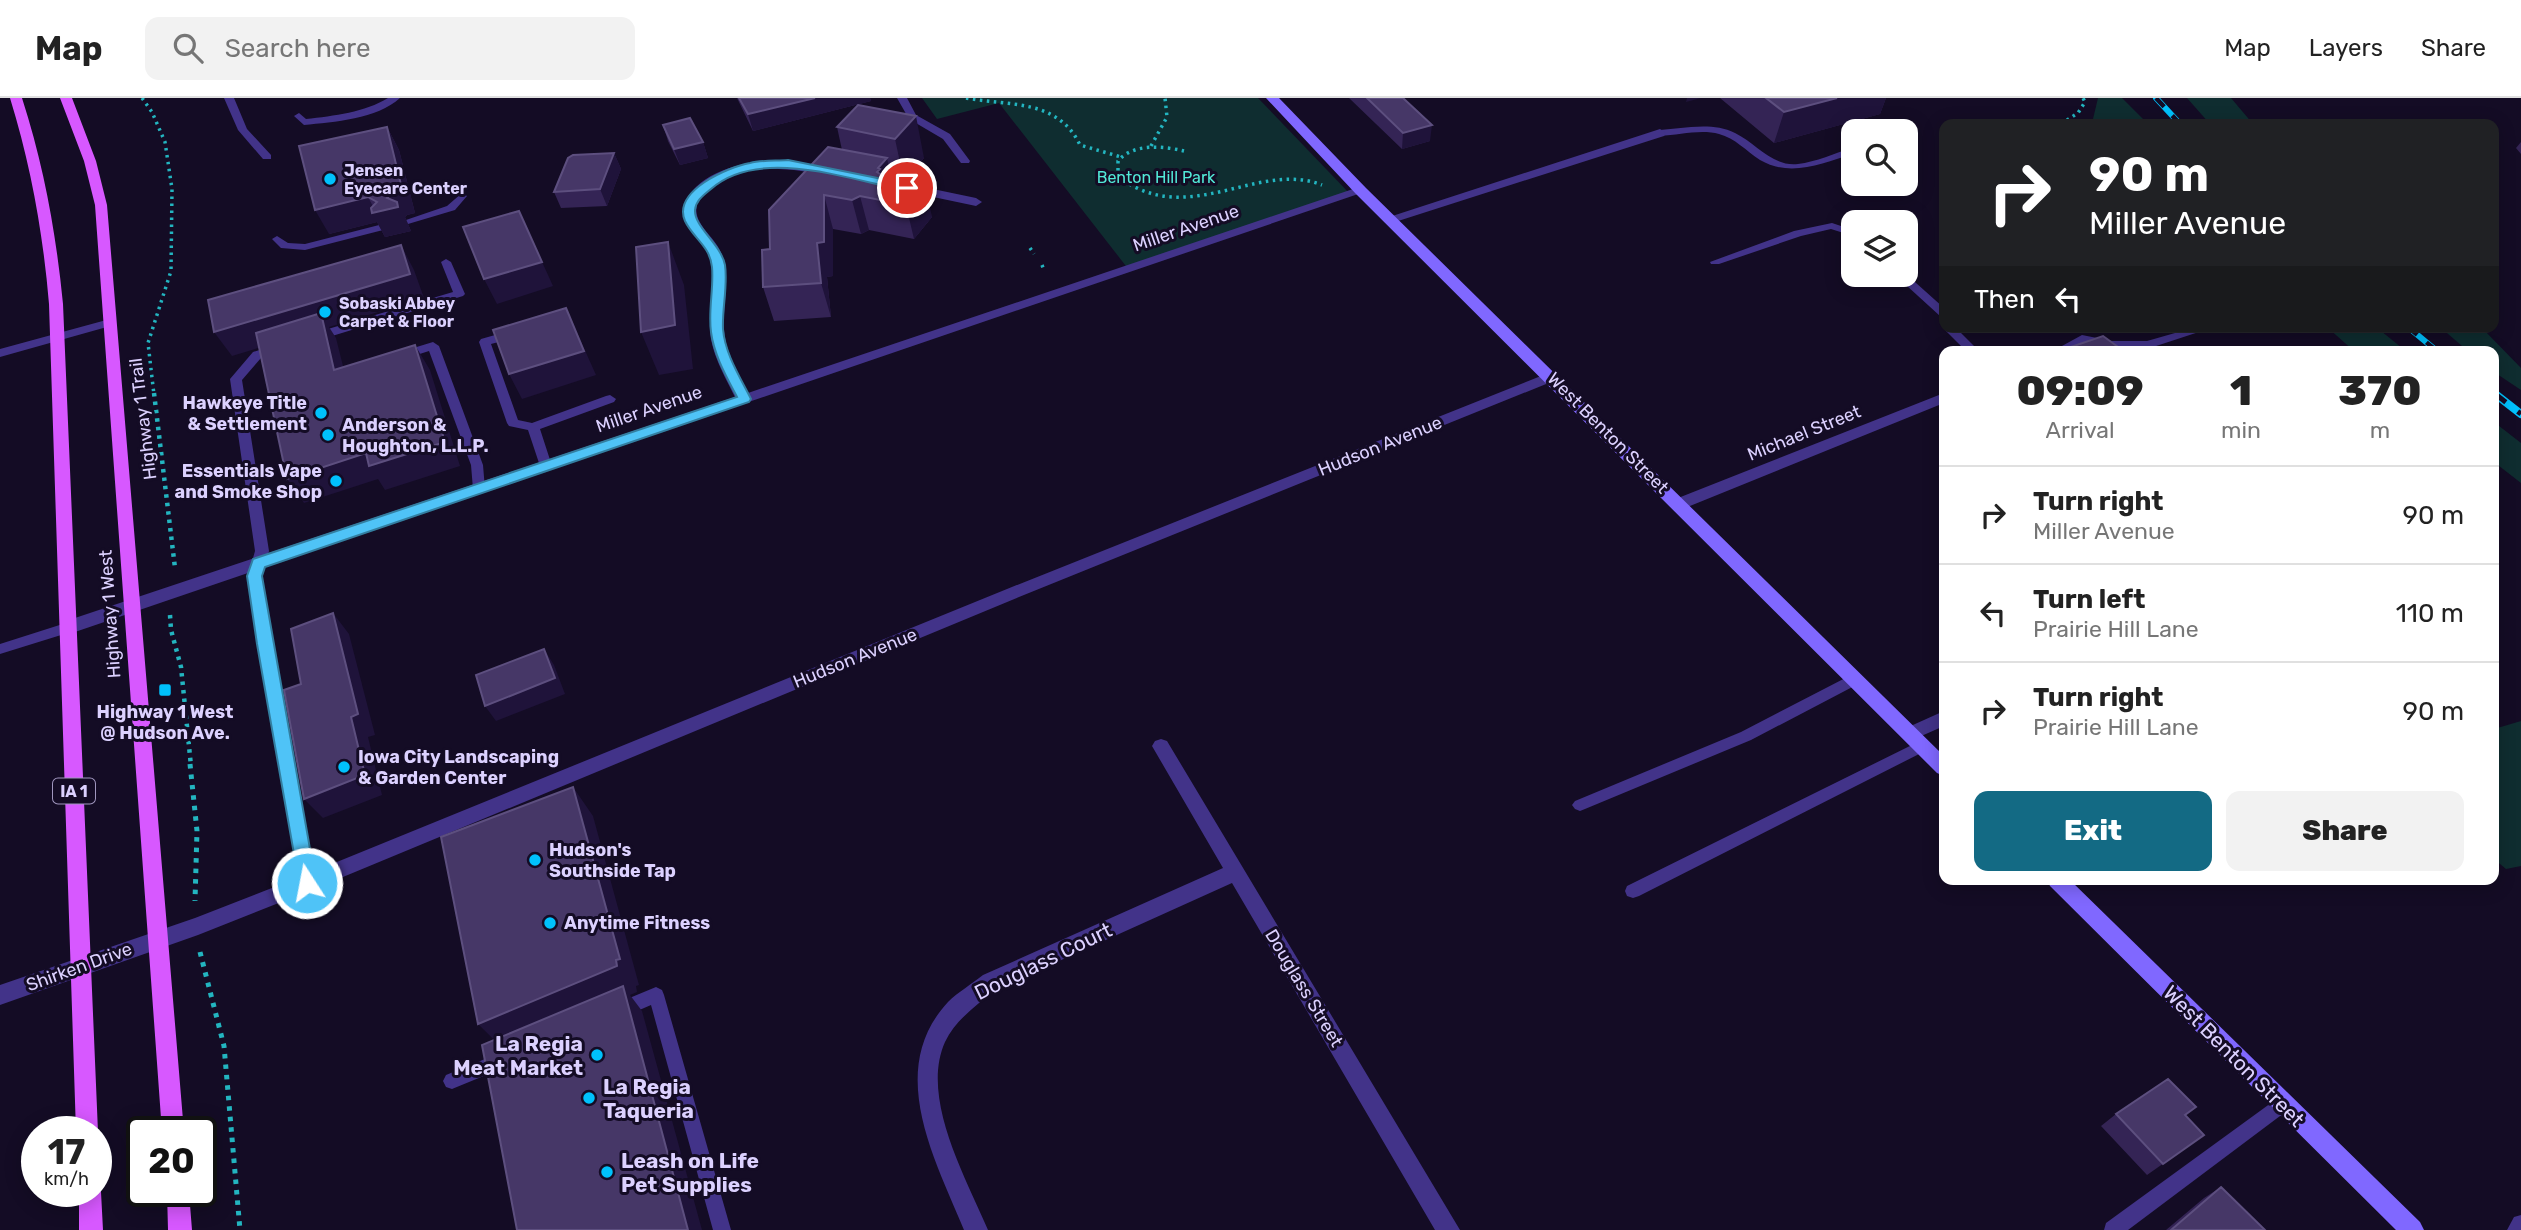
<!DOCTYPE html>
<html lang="en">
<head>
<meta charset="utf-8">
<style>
	body { margin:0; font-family:Rubik,sans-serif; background:#f2f2f2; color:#222; height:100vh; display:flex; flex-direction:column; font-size:26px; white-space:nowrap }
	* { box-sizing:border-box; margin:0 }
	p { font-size:23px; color:#767676 }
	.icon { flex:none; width:38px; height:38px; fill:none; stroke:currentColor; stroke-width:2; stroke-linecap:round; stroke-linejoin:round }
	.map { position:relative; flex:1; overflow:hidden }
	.drawer { position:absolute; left:1939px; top:248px; width:560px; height:539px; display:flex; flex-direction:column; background:#fff; border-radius:14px; box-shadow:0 4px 18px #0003 }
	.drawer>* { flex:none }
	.banner { position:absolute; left:1939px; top:21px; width:560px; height:214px; border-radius:14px; box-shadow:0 4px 18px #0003; background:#202124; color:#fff; overflow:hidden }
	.controls { position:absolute; left:1841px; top:21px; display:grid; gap:14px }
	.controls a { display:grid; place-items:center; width:77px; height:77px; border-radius:14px; background:#fff; box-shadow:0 4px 18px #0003; font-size:35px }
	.speed { position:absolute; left:21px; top:1018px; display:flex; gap:14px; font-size:35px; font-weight:700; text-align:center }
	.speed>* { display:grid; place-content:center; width:91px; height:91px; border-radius:50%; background:#fff; box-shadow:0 4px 18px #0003; line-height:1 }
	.speed small { font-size:18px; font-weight:400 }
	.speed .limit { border:4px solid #111; border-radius:10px; background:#fff; color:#111 }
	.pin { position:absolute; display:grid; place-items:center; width:60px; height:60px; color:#fff; margin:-30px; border:4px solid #fff; border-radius:50%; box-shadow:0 2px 7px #0007 }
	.me { position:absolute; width:77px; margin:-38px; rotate:349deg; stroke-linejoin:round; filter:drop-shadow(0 0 5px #0008) }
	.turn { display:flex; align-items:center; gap:24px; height:147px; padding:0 35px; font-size:32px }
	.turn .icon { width:91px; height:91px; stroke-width:2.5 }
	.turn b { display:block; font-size:49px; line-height:60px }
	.then { display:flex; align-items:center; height:66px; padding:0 35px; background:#0003; gap:14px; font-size:26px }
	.eta { display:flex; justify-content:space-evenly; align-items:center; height:119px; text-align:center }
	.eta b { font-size:42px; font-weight:800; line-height:49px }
	.button { display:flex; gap:14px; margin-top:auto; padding:14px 35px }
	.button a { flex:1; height:80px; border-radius:14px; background:#136a84; color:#fff; font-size:28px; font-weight:800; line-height:80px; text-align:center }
	.button a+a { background:#f2f2f2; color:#222 }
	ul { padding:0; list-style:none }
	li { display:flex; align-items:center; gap:21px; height:98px; padding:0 35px; border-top:2px solid #e0e0e0 }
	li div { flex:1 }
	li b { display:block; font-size:26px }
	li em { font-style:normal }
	header { display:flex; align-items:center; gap:42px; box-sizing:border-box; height:98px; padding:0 35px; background:#fff; border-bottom:2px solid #e0e0e0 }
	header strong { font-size:33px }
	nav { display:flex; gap:38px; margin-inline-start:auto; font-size:24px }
	.search { width:490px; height:63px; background:#f2f2f2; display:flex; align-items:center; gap:18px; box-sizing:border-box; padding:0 24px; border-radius:14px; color:#767676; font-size:26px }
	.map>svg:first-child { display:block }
	.green { fill:#0f2d30 }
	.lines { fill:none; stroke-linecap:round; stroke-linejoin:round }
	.path-far2 { stroke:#23b5c0; stroke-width:3.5; stroke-dasharray:2.5 4.5; stroke-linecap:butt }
	.path-far1 { stroke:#23b5c0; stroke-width:4.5; stroke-dasharray:3.5 5; stroke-linecap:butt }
	.path { stroke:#23b5c0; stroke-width:5; stroke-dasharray:4.5 6; stroke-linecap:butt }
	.lane { fill:#423389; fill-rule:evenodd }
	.street { fill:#423389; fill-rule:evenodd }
	.secondary { fill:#8068ff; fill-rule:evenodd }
	.primary { fill:#d758ff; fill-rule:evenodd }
	.rail-far1-casing { stroke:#00c1fc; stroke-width:6 }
	.rail-casing { stroke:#00c1fc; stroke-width:8 }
	.rail-far1 { stroke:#140c25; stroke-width:4.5; stroke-dasharray:12; stroke-linecap:butt }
	.rail { stroke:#140c25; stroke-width:5; stroke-dasharray:15; stroke-linecap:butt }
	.wall { fill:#342455 }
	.shaded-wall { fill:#1f133a }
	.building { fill:#463767; stroke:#5d4f7f; stroke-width:2 }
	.route { fill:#4fc3f7; stroke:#337fa1; stroke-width:2 }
	.poi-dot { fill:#00c1fc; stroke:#140c25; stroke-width:2.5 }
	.labels { text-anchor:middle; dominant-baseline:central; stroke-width:6; stroke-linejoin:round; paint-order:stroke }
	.far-poi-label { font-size:16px; font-weight:bold; fill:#dcd1ff; stroke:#140c25; text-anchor:start }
	.far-park-label { font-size:16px; fill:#52ead8; stroke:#140c25 }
	.shield { fill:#140c25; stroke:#a096be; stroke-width:2 }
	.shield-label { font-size:16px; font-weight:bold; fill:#dcd1ff }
	.street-label { font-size:18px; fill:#dcd1ff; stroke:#140c25 }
	.poi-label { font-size:18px; font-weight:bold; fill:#dcd1ff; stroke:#140c25; text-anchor:start }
	.near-street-label { font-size:21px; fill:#dcd1ff; stroke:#140c25 }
	.near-poi-label { font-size:21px; font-weight:bold; fill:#dcd1ff; stroke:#140c25; text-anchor:start }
</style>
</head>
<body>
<header>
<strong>Map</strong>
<div class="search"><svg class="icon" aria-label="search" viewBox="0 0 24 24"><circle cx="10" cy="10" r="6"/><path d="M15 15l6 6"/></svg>Search here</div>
<nav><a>Map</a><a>Layers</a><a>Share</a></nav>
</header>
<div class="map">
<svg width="2521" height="1132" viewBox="0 0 2521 1132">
	<rect width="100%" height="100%" fill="#140c25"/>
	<path class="green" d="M922,0H1258L1351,97L1129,172L999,5L937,21Z
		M2098,0H2122L2148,26H2098L2093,21Z
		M2187,0H2231L2253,26H2210Z
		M2327,229H2376L2407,254H2355Z
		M2440,229L2483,231L2521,270V292L2494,274V254H2469Z
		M2494,324L2521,345V385L2494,364Z
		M2521,623V768L2506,771L2494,761V631Z"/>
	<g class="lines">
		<path class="path-far2" d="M142,0L152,14L165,44L172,91L171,173L148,245L154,297
			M966,0C1010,8 1058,1 1080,47L1121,59
			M2061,26L2078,15L2085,4L2083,0
			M1151,48L1167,19L1165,0
			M1184,53C1163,48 1133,45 1118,63V74C1123,83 1130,87 1139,91C1201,119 1265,64 1322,87
			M1030,150L1034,156
			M1042,167L1044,172"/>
		<path class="path-far1" d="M154,295L175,470
			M170,517L171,532L181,569L191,668"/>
		<path class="path" d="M190,666L197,733L195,803
			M200,854L224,948L240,1132"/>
		<path class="lane" d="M224,0H234L247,31L271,57V61H263L238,32Z
			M388,0H400C377,21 334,24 304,27L294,18L299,15L306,21C334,18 365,14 388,0Z
			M897,0H907L916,17L950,36L970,63L969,65H961L943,41L909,21Z
			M1691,29C1706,28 1721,28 1735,35C1756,45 1772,69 1798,66C1816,64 1835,55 1852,50L1853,56C1822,65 1791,80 1760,62C1746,53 1735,40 1719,36C1701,31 1679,37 1660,38L1655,35L1660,32Z
			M462,95L467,98L455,112L408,126L403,123L447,108Z
			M1832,125L1853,132V138L1831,131L1801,138L1719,166H1711L1710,164L1794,133Z
			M383,126L388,129L387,131L305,152L281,150L272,141L277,138L288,145L305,146Z
			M446,161L451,164L465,196L463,198L319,242L315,243L309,239L311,236L453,194L441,164Z
			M1906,176L1944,210V219L1940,218L1895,177Z
			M110,221L116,225L114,227L0,259V251Z
			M1944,227V229H1955L1980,254H1967L1944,231Z
			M2196,229H2214L2147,251H2112L2083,245L2066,254H2051L2082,237L2112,243H2147Z
			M513,232L519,236L517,239L491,246L518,322L532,325L606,298L610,297L616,301L614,304L540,331L552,368L546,372L540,368L528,332L509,328L507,325L479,244L481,241Z
			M433,244L439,248L483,367L485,391L483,394L479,395L473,391L471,367L429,253L401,262L395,258L397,255Z
			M279,246L285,250L283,253L261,260L242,282L269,453L262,478L315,785L313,790L307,792L301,790L299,785L248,478L255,453L230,281L253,254Z
			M69,524L76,529L74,533L0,556V546Z
			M1855,575L1860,577L1862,581L1860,585L1751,642L1585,711L1580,713L1575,711L1572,707L1575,703L1741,634Z
			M1922,642L1927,644L1929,648L1927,652L1639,798L1633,800L1627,798L1625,793L1627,788Z
			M656,889L662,892L664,897L731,1132H713L651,907L621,920L615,918L613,912L615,906Z
			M502,954L508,956L511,962L508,968L452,991L446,989L443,983L446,977Z
			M2282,997L2288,1000L2291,1006L2288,1012L2128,1132H2104L2106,1125Z
			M2521,1117V1132H2507L2514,1119Z"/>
		<path class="street" d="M1660,31L1666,35L1664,38L1395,124H1385L1383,121Z
			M765,63L813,67L835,74L829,78C787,69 723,60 697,106C692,127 716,138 722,157C731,183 722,208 724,233C726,254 738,276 748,295L1356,90L1361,89L1367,93L75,534H63L60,529L63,524L735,299C725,279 711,255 710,232C709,208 717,185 710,161C705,141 682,131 683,109C695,77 734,66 765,63Z
			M904,85L976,100L982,104L976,108L900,92V86Z
			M1551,274L1556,276L1558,279L1556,282L1019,499L314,791L198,837L0,907V887L195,820L300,779L1007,491Z
			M1944,295V305L1685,410H1673L1671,406L1673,402Z
			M1944,613V628L1910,643L1904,641L1901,636L1904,631Z
			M1161,641L1167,643L1460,1132H1435L1232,785L997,891C978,906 956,921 945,944C920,1000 966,1080 988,1132H964C935,1061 885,972 948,904C958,894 972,886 983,877L1223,770L1152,648L1155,643Z"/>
		<path class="secondary" d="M1266,0H1279L1366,90L1944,658V678L1937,675L1356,96Z
			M2047,782H2070L2420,1124L2424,1132H2396L2050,788Z"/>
		<path class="primary" d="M10,0H22C44,68 56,135 63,206L98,1034L96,1038V1034H76L49,206C43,135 31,68 10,0Z
			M60,0H72L96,63L107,107L184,1034H162L95,107L84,63Z
			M96,1085L101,1094L103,1132H79V1094H96Z
			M167,1094H189L192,1132H168Z"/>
		<g class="rail-far1-casing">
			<path id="rail-far1" d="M2156,0L2180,26
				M2408,229L2438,254
				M2494,295L2496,297"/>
		</g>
		<g class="rail-casing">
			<path id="rail" d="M2494,295L2521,316"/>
		</g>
		<use href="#rail-far1" class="rail-far1"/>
		<use href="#rail" class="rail"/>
	</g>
	<path class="wall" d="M737,0H870L871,3L753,33Z
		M1349,0H1403L1430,43L1402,51Z
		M1720,0H1886L1880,16L1774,45Z
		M858,7L924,60L906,81L932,119L914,141L869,132L861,136L833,131V178L827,179L831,219L774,223L763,189L770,151L842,52L837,29Z
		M663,27L703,44L708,60L680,67L668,43Z
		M387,29L399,52L415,115L407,117L405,119L411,133L385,139L377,124L329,136Z
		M2521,44V56L2516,50Z
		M614,55L621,71L607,108L561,110L554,94Z
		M2116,1016L2185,1017L2204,1037L2147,1077L2101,1028Z
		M2221,1089L2265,1132H2166L2204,1100Z"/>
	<path class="shaded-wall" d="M815,0H870L871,3L753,33L748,16Z
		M1687,0H1701L1686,4Z
		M1837,0H1886L1880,16L1774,45L1784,14Z
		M916,18L924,60L904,83L895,41Z
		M1432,27L1430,43L1402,51L1403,35Z
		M387,29L399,52L415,115L407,117L405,119L411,133L385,139L377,124L329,136L315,112L368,99L376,114L387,100Z
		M703,44L708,60L680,67L674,51Z
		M614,55L621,71L607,108L600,91Z
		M887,60L894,94L886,104L877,74L878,70Z
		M925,85L932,119L914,141L906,107Z
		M824,97L833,131V178L827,179L831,219L821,185L817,145Z
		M860,98L869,132L861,136L852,102Z
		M519,113L553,188L497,206L484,181Z
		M668,144L684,187L693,271L659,277L641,234Z
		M401,147L414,172L424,200L329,229L336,240L350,296L334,272L324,230L232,258L214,234Z
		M566,210L596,277L522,301L509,276Z
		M415,247L430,272L460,368L385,392L378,381L304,405L287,381Z
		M333,515L349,536L375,637L368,639L382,697L323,720L304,701Z
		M544,551L554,567L565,596L496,623L485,608Z
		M573,689L593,718L639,887L636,888L637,894L630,897L642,913L702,1132H688L478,926Z"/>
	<path class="building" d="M739,0H815L748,16Z
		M1367,0H1403L1432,27L1403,35Z
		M1766,0H1837L1784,14Z
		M858,7L916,18L895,41L837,29Z
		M690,20L703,44L674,51L663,27Z
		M387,29L402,91L394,93L387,100L397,104L398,109L372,115L371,110L377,104L368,99L315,112L299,48Z
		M828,49L887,60L878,70L880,71L877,74L880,76L925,85L906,107L860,98L852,102L824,97V144L817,145L821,185L763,189L762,152L770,151L769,112Z
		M614,55L600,91L554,94L568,60L573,57Z
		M519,113L542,164L484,181L463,129Z
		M668,144L675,227L641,234L636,149Z
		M401,147L410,176L214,234L208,202Z
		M566,210L584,253L509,276L493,232Z
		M321,215L334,272L415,247L445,344L369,368L366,355L287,381L256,235Z
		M2103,238L2125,254H2068L2065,251Z
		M333,515L358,616L351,619L365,677L304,701L284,592L301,586L291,531Z
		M544,551L555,580L485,608L476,577Z
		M573,689L620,861L616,862L617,868L478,926L441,739Z
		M623,888L688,1132H517L482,947Z
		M2168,981L2196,1009L2185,1017L2204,1037L2163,1066L2116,1016Z
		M2221,1089L2265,1132H2171Z"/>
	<path class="route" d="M788,62L907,86L913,90L907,93C851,82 759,48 711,91C704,97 696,102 695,112C694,129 721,146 725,167C728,188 722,210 723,231C725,256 740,279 751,301L749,304L265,469L262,478L316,785L313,790L307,793L300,790L257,546L247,478L253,461L737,299C726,278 714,257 711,234C708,212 714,190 712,169C710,148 693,140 685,123C672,93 728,69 750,65C762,62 776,63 788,62Z"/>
	<g class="poi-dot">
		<circle cx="330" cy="81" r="7"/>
		<circle cx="325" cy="214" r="7"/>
		<circle cx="321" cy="315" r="7"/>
		<circle cx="328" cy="337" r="7"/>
		<circle cx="336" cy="383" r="7"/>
		<rect x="158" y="585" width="14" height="14" rx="3.5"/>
		<circle cx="344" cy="669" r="7"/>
		<circle cx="535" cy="762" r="7"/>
		<circle cx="550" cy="825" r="7"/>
		<circle cx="597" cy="957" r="7"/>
		<circle cx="589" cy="1000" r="7"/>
		<circle cx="607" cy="1074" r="7"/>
	</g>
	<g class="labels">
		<g class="far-poi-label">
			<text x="344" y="72">Jensen<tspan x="344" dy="18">Eyecare Center</tspan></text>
			<text x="339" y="205">Sobaski Abbey<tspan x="339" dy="18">Carpet &amp; Floor</tspan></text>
		</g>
		<g class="far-park-label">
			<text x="1156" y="79">Benton Hill Park</text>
		</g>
		<rect class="shield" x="53" y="680.5" width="42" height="25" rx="5"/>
		<g class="shield-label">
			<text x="74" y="693">IA 1</text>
		</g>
		<g class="street-label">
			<text transform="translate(1186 130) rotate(-19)">Miller Avenue</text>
			<text transform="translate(649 311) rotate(-19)">Miller Avenue</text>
			<text transform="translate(143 321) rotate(-97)">Highway 1 Trail</text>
			<text transform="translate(1608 335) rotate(45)">West Benton Street</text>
			<text transform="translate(1804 335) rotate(-22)">Michael Street</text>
			<text transform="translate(1380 348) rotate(-22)">Hudson Avenue</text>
			<text transform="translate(110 516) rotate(-94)">Highway 1 West</text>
			<text transform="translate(855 560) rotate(-22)">Hudson Avenue</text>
			<text transform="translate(79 869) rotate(-20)">Shirken Drive</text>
			<text transform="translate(1304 890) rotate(59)">Douglass Street</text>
		</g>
		<g class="poi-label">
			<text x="307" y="305" text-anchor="end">Hawkeye Title<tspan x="307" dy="21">&amp; Settlement</tspan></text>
			<text x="342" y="327">Anderson &amp;<tspan x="342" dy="21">Houghton, L.L.P.</tspan></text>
			<text x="322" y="373" text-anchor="end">Essentials Vape<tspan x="322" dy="21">and Smoke Shop</tspan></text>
			<text x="165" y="614" text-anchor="middle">Highway 1 West<tspan x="165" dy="21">@ Hudson Ave.</tspan></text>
			<text x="358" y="659">Iowa City Landscaping<tspan x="358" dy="21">&amp; Garden Center</tspan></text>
			<text x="549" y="752">Hudson's<tspan x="549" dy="21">Southside Tap</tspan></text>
			<text x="564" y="825">Anytime Fitness</text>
		</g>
		<g class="near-street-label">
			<text transform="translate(1043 863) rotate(-26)">Douglass Court</text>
			<text transform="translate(2234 958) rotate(45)">West Benton Street</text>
		</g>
		<g class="near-poi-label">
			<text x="583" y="945" text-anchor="end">La Regia<tspan x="583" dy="24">Meat Market</tspan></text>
			<text x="603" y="988">La Regia<tspan x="603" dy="24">Taqueria</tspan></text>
			<text x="621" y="1062">Leash on Life<tspan x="621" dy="24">Pet Supplies</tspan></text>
		</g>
	</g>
</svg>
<div class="controls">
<a><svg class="icon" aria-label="search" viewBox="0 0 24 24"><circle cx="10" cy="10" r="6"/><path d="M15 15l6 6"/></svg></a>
<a><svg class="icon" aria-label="layers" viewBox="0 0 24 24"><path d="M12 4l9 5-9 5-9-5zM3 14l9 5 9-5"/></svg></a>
</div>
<div class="speed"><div>17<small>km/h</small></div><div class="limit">20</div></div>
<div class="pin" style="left:907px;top:90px;background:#d93025"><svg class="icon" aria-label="arrive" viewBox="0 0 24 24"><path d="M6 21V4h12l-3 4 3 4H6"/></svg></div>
<svg class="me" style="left:307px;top:785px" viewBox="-20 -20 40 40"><circle r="17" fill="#4fc3f7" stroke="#fff" stroke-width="3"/><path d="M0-11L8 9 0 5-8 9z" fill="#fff"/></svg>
<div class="banner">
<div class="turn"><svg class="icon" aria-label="right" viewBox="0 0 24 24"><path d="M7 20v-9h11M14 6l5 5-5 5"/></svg><div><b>90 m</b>Miller Avenue</div></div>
<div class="then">Then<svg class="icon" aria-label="left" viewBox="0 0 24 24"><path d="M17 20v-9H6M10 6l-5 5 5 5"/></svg></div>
</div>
<section class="drawer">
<div class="eta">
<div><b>09:09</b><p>Arrival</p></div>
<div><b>1</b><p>min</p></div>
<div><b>370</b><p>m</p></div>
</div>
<ul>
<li><svg class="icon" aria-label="right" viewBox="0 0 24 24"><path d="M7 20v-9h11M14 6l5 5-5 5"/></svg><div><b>Turn right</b><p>Miller Avenue</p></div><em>90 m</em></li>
<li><svg class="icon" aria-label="left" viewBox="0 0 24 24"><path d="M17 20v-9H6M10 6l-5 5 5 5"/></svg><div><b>Turn left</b><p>Prairie Hill Lane</p></div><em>110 m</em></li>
<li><svg class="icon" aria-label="right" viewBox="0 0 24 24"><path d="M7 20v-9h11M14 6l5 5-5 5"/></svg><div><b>Turn right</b><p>Prairie Hill Lane</p></div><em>90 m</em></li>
</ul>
<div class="button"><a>Exit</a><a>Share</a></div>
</section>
</div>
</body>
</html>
